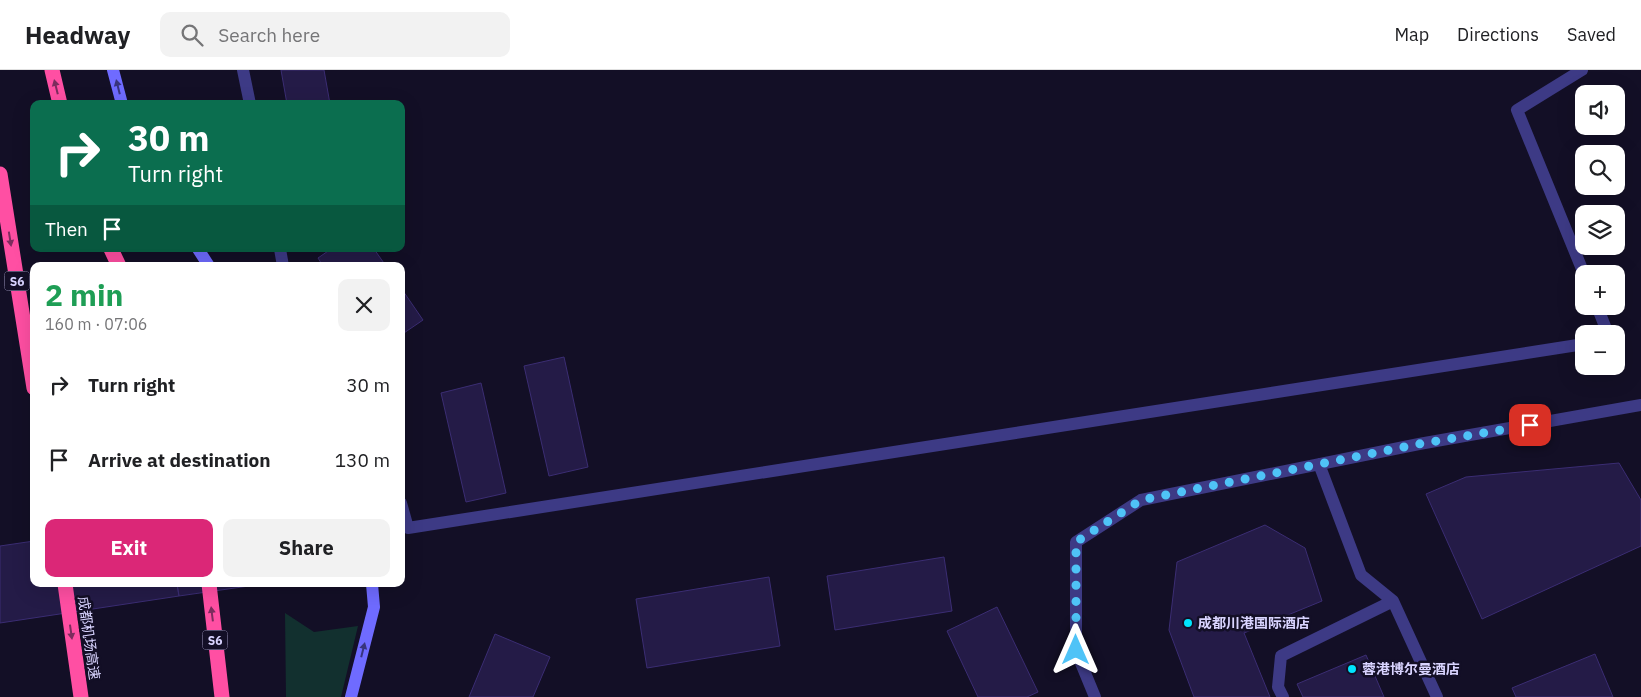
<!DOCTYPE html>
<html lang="en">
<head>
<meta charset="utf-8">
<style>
	body { margin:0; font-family:"IBM Plex Sans","Noto Sans SC",sans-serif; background:#f2f2f2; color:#202124; height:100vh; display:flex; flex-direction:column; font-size:19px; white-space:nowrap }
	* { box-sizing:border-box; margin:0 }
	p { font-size:16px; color:#757577 }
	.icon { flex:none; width:28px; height:28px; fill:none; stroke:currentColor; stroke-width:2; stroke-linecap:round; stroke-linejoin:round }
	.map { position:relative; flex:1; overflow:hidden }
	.drawer { position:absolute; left:30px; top:192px; width:375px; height:325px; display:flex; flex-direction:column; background:#fff; border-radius:10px; box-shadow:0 5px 20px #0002 }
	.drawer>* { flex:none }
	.banner { position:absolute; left:30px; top:30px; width:375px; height:152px; border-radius:10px; box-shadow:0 5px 20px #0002; background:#0b6e4f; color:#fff; overflow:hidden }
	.fabs { position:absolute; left:1575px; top:15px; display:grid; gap:10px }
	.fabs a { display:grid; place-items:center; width:50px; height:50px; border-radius:10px; background:#fff; box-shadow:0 5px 20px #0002; font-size:25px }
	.pin { position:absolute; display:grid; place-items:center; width:42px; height:42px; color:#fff; margin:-21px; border-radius:10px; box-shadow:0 2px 8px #0006 }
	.me { position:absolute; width:55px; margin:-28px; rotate:0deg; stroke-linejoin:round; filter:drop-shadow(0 0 4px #0008) }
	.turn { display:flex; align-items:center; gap:18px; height:105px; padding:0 15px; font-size:22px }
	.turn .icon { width:65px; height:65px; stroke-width:2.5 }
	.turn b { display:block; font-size:35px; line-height:42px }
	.then { display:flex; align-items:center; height:48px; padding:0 15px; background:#0003; gap:10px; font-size:19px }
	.round { display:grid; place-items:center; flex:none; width:52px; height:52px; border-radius:10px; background:#f2f2f2 }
	.headline { display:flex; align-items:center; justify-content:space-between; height:85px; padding:0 15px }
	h1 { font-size:30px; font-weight:700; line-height:38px; color:#1e9e55 }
	.cta { display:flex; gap:10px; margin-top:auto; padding:10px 15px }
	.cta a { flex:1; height:58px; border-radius:10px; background:#db2777; color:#fff; font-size:20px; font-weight:700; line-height:58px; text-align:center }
	.cta a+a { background:#f2f2f2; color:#202124 }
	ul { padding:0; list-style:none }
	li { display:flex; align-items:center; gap:15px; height:75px; padding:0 15px }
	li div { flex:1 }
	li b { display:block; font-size:19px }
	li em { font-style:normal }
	header { display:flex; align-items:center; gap:30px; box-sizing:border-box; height:70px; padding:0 25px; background:#fff; border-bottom:1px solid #e0e0e0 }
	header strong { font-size:24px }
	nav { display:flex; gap:28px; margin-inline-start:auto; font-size:18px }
	.search { width:350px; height:45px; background:#f2f2f2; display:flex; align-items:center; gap:12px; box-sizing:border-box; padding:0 18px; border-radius:10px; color:#757577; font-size:19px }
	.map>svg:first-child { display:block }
	.green { fill:#12302f }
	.building { fill:#241b47; stroke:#3b2d73 }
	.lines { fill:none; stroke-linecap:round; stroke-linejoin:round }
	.minor { stroke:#3d3a85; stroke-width:12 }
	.secondary { stroke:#6f6bff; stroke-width:12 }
	.motorway { stroke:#ff4fa3; stroke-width:15 }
	.oneway { fill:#7d2c5e }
	.oneway2 { fill:#38347d }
	.route { stroke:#4fc3f7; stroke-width:9; stroke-dasharray:0 16.2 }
	.poi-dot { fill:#00e5ff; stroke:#130f26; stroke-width:2 }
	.labels { text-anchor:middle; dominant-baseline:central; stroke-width:5; stroke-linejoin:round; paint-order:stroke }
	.shield { fill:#130f26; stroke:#9e99be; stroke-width:1 }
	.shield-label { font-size:12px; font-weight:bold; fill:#d9d4ff }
	.poi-label { font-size:14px; font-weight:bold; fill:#d9d4ff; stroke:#130f26; text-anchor:start }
	.street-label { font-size:14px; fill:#d9d4ff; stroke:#130f26 }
</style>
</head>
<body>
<header>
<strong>Headway</strong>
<div class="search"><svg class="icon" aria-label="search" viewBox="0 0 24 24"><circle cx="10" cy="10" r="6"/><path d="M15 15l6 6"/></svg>Search here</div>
<nav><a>Map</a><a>Directions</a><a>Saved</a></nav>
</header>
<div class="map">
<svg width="1641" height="627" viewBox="0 0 1641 627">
	<rect width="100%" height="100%" fill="#130f26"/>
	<path class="green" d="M285,543L314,562L358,556L341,627H286Z"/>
	<path class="building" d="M281,0H324L330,34H287Z
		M331,179H374L386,196H323L318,188Z
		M401,218L423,250L401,265Z
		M564,287L588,397L549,406L524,296Z
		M481,313L506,423L466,432L441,323Z
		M1619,393L1641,430V476L1482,549L1426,424L1466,407Z
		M1265,455L1305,478L1322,531L1244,563L1270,627H1194L1169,560L1177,492Z
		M34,471V514H177L179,526L0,553V476Z
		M944,487L952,541L835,560L827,506Z
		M769,507L780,576L647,598L636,529Z
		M177,514H263L179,526Z
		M997,537L1038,622L1027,627H978L947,561Z
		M495,564L550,587L533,627H469Z
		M1595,584L1613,627H1516L1512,618Z
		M1366,585L1384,627H1303L1297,614Z"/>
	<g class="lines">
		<path class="minor" d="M243,0L250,34
			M1582,0L1517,40L1584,204
			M280,179L283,196
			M1597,236L1608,264
			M1319,394L1361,505L1393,531L1437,627
			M401,433L408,458L1584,274
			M1095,627L1076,581V472L1141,430L1419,374L1641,335
			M1283,627L1278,617L1281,586L1393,531"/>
		<path class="secondary" d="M113,0L122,34
			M198,179L209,196
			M351,627L374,537L372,514"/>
		<path class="motorway" d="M52,0L60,34
			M0,104L34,318
			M111,179L119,196
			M65,514L81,627
			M209,514L222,627"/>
	</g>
	<defs><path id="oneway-solid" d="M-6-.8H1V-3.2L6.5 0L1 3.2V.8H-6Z" transform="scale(1.25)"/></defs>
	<g class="oneway">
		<use href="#oneway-solid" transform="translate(56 17) rotate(-104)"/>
		<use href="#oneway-solid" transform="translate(10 169) rotate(81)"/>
		<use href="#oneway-solid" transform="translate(212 544) rotate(-97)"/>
		<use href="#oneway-solid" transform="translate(71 562) rotate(82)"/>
	</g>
	<g class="oneway2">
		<use href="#oneway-solid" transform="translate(118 17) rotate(-104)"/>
		<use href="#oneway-solid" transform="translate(363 580) rotate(-76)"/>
	</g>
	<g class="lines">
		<path class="route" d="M1076,580V472L1141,430L1419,374L1530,355"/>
	</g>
	<g class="poi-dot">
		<circle cx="1188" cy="553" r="5"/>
		<circle cx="1352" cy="599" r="5"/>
	</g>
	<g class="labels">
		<g class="shield">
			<rect x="4.5" y="201.5" width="25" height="19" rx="4"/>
			<rect x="202.5" y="560.5" width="25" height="19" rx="4"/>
		</g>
		<g class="shield-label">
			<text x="17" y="211">S6</text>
			<text x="215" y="570">S6</text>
		</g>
		<g class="poi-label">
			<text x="1198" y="553">成都川港国际酒店</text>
			<text x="1362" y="599">蓉港博尔曼酒店</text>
		</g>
		<g class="street-label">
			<text transform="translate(89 568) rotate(82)">成都机场高速</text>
		</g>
	</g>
</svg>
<div class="fabs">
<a><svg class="icon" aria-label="sound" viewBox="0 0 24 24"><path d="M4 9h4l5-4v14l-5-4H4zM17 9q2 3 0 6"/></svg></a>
<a><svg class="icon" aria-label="search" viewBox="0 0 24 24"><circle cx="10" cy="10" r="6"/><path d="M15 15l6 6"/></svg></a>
<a><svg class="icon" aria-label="layers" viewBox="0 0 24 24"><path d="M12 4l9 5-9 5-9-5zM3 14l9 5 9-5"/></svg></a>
<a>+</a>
<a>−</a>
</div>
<div class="pin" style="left:1530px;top:355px;background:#d93025"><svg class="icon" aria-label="arrive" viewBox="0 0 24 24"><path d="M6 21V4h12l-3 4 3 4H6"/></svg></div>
<svg class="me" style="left:1076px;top:580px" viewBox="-20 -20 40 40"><path d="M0-17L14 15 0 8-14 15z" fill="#4fc3f7" stroke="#fff" stroke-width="4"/></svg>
<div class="banner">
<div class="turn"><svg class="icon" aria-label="right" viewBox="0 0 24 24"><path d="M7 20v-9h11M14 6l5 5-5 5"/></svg><div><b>30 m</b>Turn right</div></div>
<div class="then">Then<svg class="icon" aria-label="arrive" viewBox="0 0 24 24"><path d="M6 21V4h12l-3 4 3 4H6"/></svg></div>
</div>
<section class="drawer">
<div class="headline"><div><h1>2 min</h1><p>160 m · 07:06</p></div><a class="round"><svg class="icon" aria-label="close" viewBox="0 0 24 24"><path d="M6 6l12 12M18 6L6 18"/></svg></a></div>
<ul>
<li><svg class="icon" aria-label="right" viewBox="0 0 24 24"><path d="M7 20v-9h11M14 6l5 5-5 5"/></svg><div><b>Turn right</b></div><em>30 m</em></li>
<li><svg class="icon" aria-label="arrive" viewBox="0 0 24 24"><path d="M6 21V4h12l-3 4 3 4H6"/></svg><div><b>Arrive at destination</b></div><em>130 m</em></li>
</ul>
<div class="cta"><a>Exit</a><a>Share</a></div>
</section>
</div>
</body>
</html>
